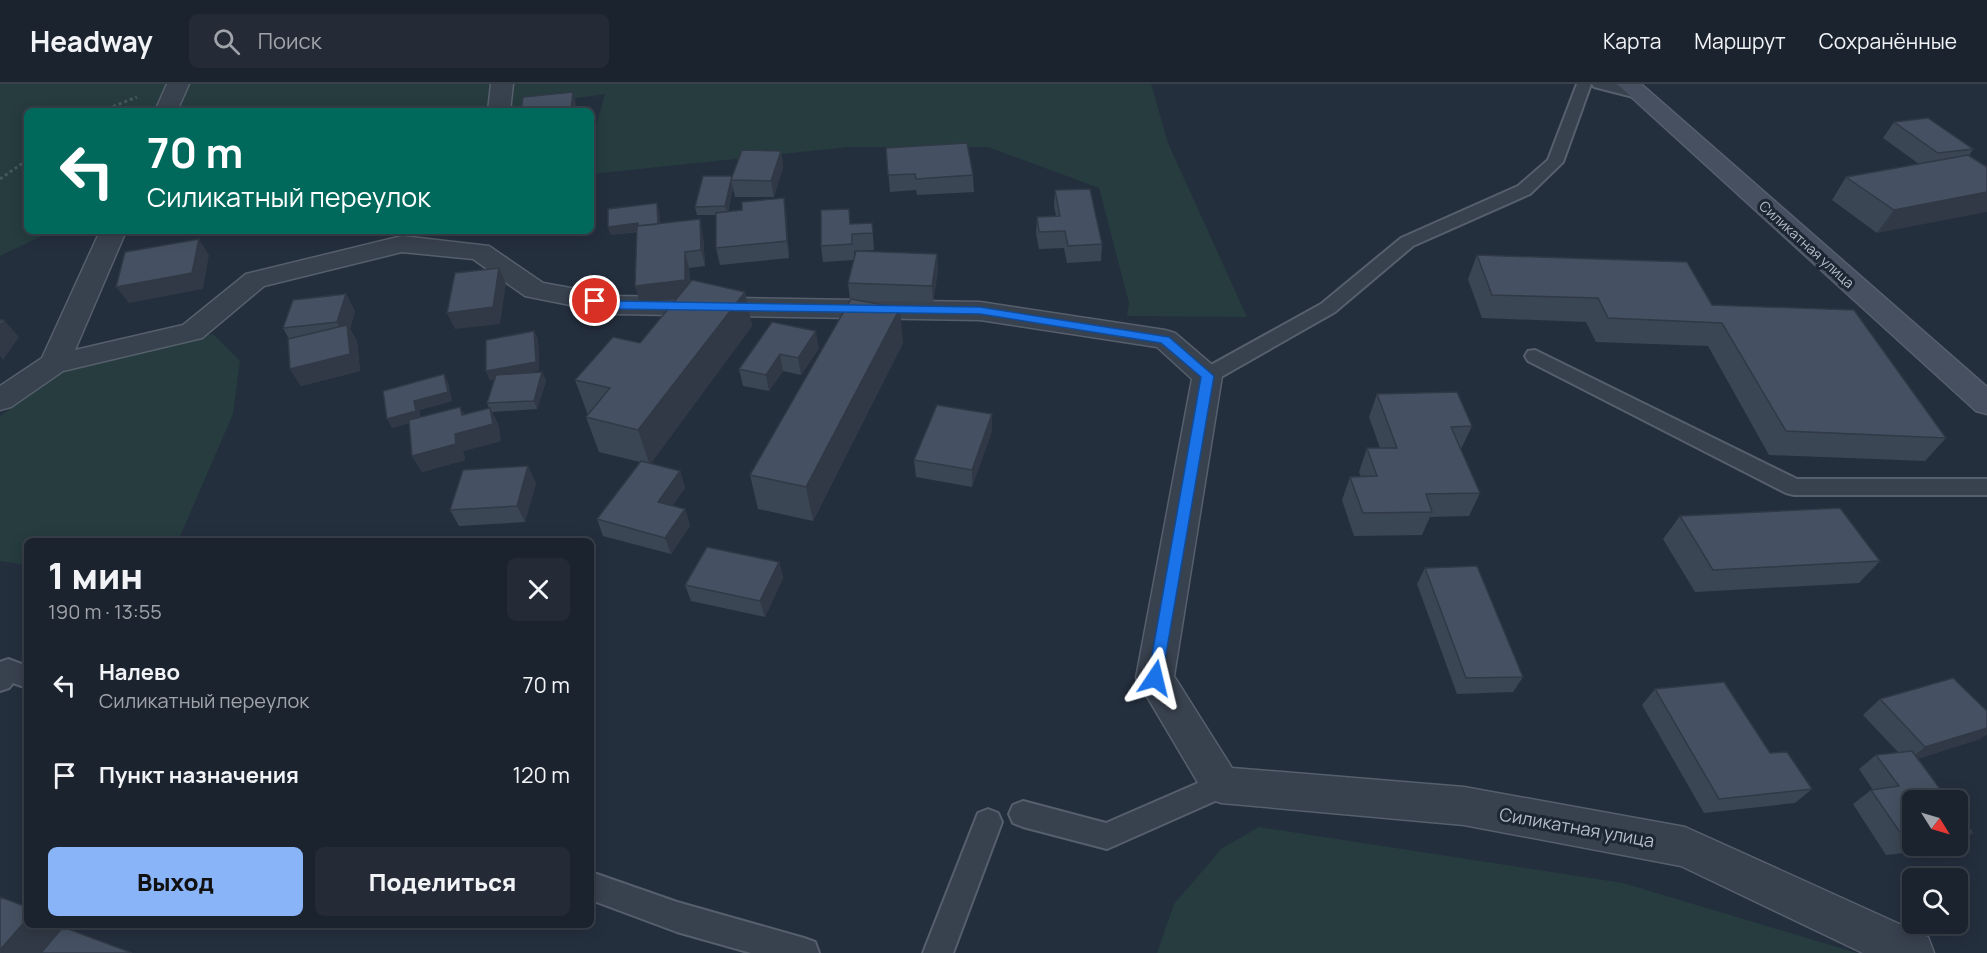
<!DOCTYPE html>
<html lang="ru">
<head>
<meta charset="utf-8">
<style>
	body { margin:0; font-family:Manrope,sans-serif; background:#242b36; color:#f1f3f6; height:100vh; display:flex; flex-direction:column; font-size:22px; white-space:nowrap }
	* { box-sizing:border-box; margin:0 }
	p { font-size:20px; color:#a0a4aa }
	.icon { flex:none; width:33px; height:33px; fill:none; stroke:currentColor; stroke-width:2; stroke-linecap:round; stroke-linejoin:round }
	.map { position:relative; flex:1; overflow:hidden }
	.side { position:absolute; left:24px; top:454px; width:570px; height:390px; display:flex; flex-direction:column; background:#1b232e; border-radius:9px; box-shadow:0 3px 15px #0003,0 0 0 2px #39404a }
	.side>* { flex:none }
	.hud { position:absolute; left:24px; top:24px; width:570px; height:126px; border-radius:9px; box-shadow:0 3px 15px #0003,0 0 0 2px #39404a; background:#00695c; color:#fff; overflow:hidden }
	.needle { width:39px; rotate:127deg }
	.tools { position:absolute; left:1902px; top:706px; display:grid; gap:12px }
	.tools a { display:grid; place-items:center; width:66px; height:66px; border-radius:9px; background:#1b232e; box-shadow:0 3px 15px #0003,0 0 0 2px #39404a; font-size:30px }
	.pin { position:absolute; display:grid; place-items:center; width:51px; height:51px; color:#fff; margin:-26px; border:3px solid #fff; border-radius:50%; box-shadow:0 2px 6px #0007 }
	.me { position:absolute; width:66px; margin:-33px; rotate:10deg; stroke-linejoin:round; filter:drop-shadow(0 0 4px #0008) }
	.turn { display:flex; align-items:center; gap:21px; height:126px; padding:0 24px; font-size:27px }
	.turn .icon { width:78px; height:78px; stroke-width:2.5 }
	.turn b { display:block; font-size:42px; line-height:51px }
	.round { display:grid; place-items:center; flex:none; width:63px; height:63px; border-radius:9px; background:#242b36 }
	.headline { display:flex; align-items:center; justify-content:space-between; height:102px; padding:0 24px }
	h1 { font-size:36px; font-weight:800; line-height:45px }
	.button { display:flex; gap:12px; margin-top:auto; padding:12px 24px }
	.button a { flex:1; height:69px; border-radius:9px; background:#8ab4f8; color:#111; font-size:24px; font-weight:800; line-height:69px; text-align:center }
	.button a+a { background:#242b36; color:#f1f3f6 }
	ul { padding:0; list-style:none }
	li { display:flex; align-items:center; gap:18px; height:90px; padding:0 24px }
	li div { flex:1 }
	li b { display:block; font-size:22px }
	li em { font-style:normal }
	header { display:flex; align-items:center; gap:36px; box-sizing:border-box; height:84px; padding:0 30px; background:#1b232e; border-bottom:2px solid #39404a }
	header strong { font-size:28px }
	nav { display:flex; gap:33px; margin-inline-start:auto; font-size:21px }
	.search { width:420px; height:54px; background:#242b36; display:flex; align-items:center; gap:15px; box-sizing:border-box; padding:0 21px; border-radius:9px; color:#a0a4aa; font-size:22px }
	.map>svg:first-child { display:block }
	.green { fill:#263c3f }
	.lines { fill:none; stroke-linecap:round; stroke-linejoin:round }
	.lane-casing { stroke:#565f6c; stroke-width:4 }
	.street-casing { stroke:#565f6c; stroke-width:3 }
	.secondary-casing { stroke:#565f6c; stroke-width:3 }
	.path { stroke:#44595c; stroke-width:3; stroke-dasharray:3 3; stroke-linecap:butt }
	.lane { fill:#38414e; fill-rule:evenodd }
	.street { fill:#38414e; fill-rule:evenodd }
	.secondary { fill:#465061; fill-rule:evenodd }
	.wall { fill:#3b4654 }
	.shaded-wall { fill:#303945 }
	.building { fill:#455162; stroke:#303945; stroke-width:1.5 }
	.route { fill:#1a73e8; stroke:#114b97; stroke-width:1.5 }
	.labels { text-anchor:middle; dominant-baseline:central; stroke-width:6; stroke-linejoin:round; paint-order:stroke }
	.far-street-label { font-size:14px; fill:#b4bcc9; stroke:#1d2633 }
	.near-street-label { font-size:18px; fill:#b4bcc9; stroke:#1d2633 }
</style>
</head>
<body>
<header>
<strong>Headway</strong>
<div class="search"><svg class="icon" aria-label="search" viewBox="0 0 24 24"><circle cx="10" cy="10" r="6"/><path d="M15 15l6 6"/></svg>Поиск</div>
<nav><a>Карта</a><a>Маршрут</a><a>Сохранённые</a></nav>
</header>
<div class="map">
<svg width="1987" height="869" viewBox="0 0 1987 869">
	<rect width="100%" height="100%" fill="#242f3e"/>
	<path class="green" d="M0,0H1151L1168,59L1247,233L1127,232L1129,219L1099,104L988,63H849L591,90V59L605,10L488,27H27V147H52L0,172Z
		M213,250L240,277L233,330L178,457L27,458V481L0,477V332L67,286Z
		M1259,743L1623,799L1857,869H1157L1174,820L1222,764Z"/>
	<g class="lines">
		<g class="lane-casing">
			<path id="lane" d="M1577,0H1591L1563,78L1530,110L1413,162L1335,228L1214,297L1207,299L1200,297L1197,292L1200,287L1321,220L1401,154L1518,102L1548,76Z
				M1592,0H1616L1646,8L1648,11L1641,15L1594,3Z
				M1535,266L1797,395H1987V411H1794L1786,409L1528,277L1525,272L1528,267Z
				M8,575L27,582V604L13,599L9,604L0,607V578Z
				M1221,689L1231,692L1235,701L1231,710L1107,765L1023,743L1013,739L1009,730L1013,721L1023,717L1106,739Z
				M988,725L998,729L1002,738L953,869H923L978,729Z
				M591,788L677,818L804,854L815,858L819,869H751L677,848L591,816Z"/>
		</g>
		<g class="street-casing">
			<path id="street" d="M167,0H189L177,27H155Z
				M491,0H513L510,27H488Z
				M100,147H126L75,266L183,241L246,190L402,152L489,162L543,199L615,212L980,218L1165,246L1175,249L1217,285L1222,292L1174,592L1232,684L1464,703L1685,743L1928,853L1934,869H1863L1681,782L1464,741L1221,719L1207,714L1136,594L1192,295L1157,263L980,236L615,230L525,212L473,175L402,168L264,202L202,254L63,287L11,323L0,326V302L42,274Z"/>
		</g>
		<g class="secondary-casing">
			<path id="secondary" d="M1617,0H1641L1987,303V330L1976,327Z"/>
		</g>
		<path class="path" d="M102,27L137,13
			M0,95L27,76"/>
		<use href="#lane" class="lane"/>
		<use href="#street" class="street"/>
		<use href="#secondary" class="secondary"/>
	</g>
	<path class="wall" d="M1894,38L1973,65L1969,72L1877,149L1832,116L1846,93L1919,80L1883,54Z
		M886,64L973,91L974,108L917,111L916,106L890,108Z
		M781,67L783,83L774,113H735L733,104L728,128L742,126L784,114L786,130L789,174L720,181L716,164V131H697L695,123L732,92Z
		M1055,106L1102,160L1101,177L1067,179L1064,164L1039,165L1036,149L1037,133L1056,132L1054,122Z
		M849,125L850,140L872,139L874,166L854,167V175L937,170L938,186L933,218L856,216L903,259L813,437L758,425L750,391L851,216H850L848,199L854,176L823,178L821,162Z
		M659,127L660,140L703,152L705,182L689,184L690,199L745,208L752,242L650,380L680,387L685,404L672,422L685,425L690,442L671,470L603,452L597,435L640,378L599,368L586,333L588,331L575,296L640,259L677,214L640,219L637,148L611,151L608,143Z
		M1477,171L1712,221L1946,354L1925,377L1769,371L1708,262L1596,258L1586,238L1482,234L1468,195Z
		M346,210L355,227L350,245L357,257L360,287L301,302L290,285L289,255L283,244Z
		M772,238L819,264L801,291L783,287L769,307L743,302L739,285Z
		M534,247L538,256L539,286L527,289L542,288L546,297L537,325L492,328L498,340L501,357L463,367L465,376L422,388L412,372L409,339L392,344L444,290L448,299L452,317L419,326L420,333L460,323L464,331L489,324L487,319L494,295L490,296L486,287Z
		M1377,310L1472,342L1461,365L1480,409L1469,432L1430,433L1422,451L1354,452L1342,416L1350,393H1361L1359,388L1367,364H1380L1369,333Z
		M992,330V347L972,403L916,393L914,376Z
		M536,399L525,438L459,442L450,426Z
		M1680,432L1880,477L1859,499L1695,508L1663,455Z
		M779,478L783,494L765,533L691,517L685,501Z
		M1425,484L1523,593L1513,608L1457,610L1417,500Z
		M1655,605L1770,669L1812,705L1795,719L1704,729L1642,621Z
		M1880,615L1987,627V650L1980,655L1917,675L1912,717V762H1954L1952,763L1886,771L1853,720L1871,706H1873L1859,685L1876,671L1898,668L1863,631Z
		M1958,729L1973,749L1958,760Z"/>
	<path class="shaded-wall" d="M573,8L577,24V27H570Z
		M781,67L783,83L774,113L771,97Z
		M731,96L733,104L727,130L725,122Z
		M1987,108V128L1877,149L1894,126Z
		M784,114L786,130L789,174L787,157Z
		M657,119L659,127L660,150L639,147L611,151L608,143L638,139Z
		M700,135L703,152L705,182L701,166Z
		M199,155L209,171L203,205L129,219L116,203Z
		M685,168L689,184L690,213L640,219L635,202Z
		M937,170L938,186L933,218L932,202Z
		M499,184L506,200L500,240L455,245L447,229Z
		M745,208L752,242L650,381L638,346Z
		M346,210L355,227L350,245L357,257L360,287L301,302L290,285L347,255L337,238Z
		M900,224L903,259L813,437L806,403Z
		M4,236L19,253L3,276L0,272V242Z
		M534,247L538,256L539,286L490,296L486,287Z
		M816,247L819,264L801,291L798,274Z
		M780,270L783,287L769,307L766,291Z
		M542,288L546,297L537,325L534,317Z
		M444,290L448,299L452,317L419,326L421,336L392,344L387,335L414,317Z
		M460,323L469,339L490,324L498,340L501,357L463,367L465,376L422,388L412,372L455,350L462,331Z
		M992,330V347L972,403V386Z
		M528,382L536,399L525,438L517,422Z
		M680,387L685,404L663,435L658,418Z
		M685,425L690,442L671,470L665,454Z
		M779,478L783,494L765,533L760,517Z
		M1987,644V650L1980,655L1907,678L1925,663Z
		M27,835V842H62L65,843L43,869H0V866Z"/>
	<path class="building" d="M573,8L571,27H521L523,13Z
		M1928,34L1973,65L1938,69L1894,38Z
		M967,59L973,91L916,95L915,90L888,91L886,64Z
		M742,66L781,67L771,97L731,96Z
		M1968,71L1987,83V108L1894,126L1846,93Z
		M703,92H732L725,122L695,123Z
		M1090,105L1102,160L1068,162L1065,147L1039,148L1037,133L1060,132L1055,106Z
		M784,114L787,157L716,164V129L742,126V118Z
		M657,119L658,140L638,142V139L608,143V125Z
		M849,125L850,140L872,139L873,149L852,150V160L821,162V126Z
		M700,135L701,166L685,168V196L635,202L637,142Z
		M199,155L192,189L116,203L125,168Z
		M856,167L937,170L932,202L848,199Z
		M1477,171L1687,178L1712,221L1854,226L1946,354L1786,347L1722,239L1608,234L1598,214L1492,211Z
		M499,184L493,223L447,229L455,189Z
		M692,196L745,208L638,346L586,333L610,304L575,296L613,253L640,259Z
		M346,210L337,238L283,244L293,216Z
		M851,215L900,224L806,403L750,391Z
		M0,236H4L0,242Z
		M772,238L816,247L798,274L780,270L766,291L739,285Z
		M347,241L350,270L290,285L288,255Z
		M534,247L536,278L486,287V256Z
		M542,288L534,317L487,319L496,291Z
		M444,290L448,308L414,317L416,327L387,335L383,307Z
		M1457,308L1472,342L1451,343L1480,409L1426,410L1432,428L1363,429L1350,393L1377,392L1367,364H1397L1377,310Z
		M937,321L992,330L972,386L914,376Z
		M460,323L462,331L490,324L493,340L455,350L456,360L412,372L409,336Z
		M641,377L680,387L658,418L685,425L665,454L597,435Z
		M528,382L517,422L450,426L463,386Z
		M1840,424L1880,477L1713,486L1680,432Z
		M707,463L779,478L760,517L685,501Z
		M1477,482L1523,593L1466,594L1425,484Z
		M1953,594L1987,627V644L1925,663L1880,615Z
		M1724,598L1770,669L1787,668L1812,705L1719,715L1655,605Z
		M1912,667L1949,717H1912V756L1906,757L1871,706L1899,702L1876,671Z
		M1958,729L1973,749L1958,751Z
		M0,813L27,823V835L0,866Z
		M63,843L132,869H41Z"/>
	<path class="route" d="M595,214L615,217L980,223L1169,253L1214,292L1161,599L1155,601L1150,599L1148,594L1201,293L1161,259L980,230L615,225L591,220L589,217Z"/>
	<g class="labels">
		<g class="far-street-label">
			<text transform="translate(1807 160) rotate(42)">Силикатная улица</text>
		</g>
		<g class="near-street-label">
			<text transform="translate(1577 743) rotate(10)">Силикатная улица</text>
		</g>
	</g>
</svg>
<div class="tools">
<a><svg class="needle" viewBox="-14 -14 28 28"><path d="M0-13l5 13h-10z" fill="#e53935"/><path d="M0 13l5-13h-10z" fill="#a0a4aa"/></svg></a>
<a><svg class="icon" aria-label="search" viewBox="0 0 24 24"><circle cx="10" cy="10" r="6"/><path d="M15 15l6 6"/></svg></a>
</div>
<div class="pin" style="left:595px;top:217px;background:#d93025"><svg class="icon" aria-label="arrive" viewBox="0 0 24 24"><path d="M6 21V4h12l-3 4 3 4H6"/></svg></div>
<svg class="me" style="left:1155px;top:594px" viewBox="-20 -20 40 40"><path d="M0-17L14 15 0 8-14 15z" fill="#1a73e8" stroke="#fff" stroke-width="4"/></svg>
<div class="hud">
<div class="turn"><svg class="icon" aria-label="left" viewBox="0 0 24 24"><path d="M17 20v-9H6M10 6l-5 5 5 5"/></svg><div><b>70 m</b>Силикатный переулок</div></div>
</div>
<section class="side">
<div class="headline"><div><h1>1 мин</h1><p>190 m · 13:55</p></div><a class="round"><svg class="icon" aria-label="close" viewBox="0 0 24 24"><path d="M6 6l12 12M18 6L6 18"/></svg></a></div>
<ul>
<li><svg class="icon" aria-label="left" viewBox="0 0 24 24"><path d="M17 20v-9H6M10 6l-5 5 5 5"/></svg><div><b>Налево</b><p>Силикатный переулок</p></div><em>70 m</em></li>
<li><svg class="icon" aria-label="arrive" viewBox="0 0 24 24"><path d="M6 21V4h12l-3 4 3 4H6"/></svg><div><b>Пункт назначения</b></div><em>120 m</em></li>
</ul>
<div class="button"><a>Выход</a><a>Поделиться</a></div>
</section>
</div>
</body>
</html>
